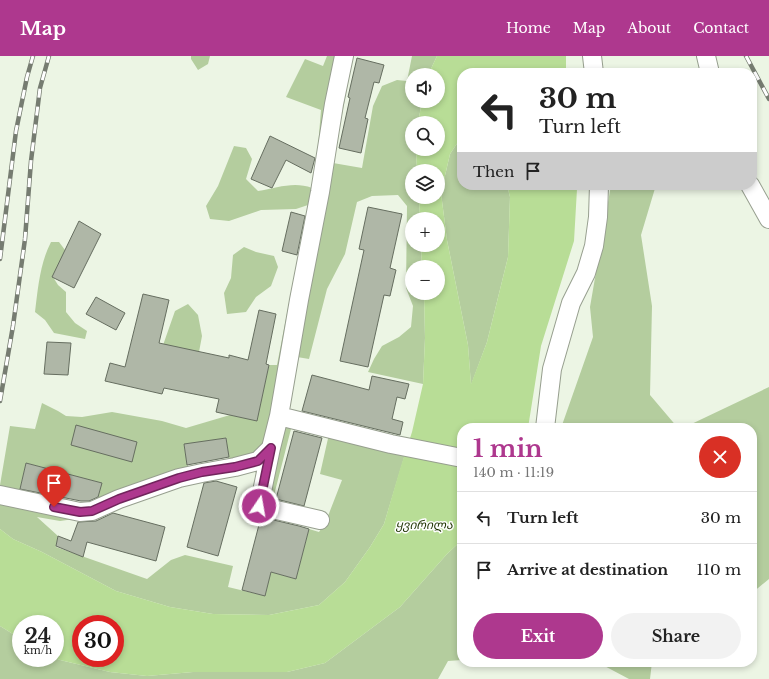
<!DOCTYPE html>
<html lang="en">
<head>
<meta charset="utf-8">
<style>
	body { margin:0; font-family:"Libre Baskerville","Noto Sans Georgian",serif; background:#f2f2f2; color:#222; height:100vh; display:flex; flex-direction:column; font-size:15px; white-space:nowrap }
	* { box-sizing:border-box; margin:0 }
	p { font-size:13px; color:#767676 }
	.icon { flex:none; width:22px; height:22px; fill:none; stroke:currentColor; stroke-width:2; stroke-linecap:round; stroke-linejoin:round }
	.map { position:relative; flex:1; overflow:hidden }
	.side { position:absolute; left:457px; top:367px; width:300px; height:244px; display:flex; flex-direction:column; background:#fff; border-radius:16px; box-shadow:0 2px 6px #0003 }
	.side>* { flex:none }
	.guide { position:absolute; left:457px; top:12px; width:300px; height:122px; border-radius:16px; box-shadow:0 2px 6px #0003; background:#fff; color:#222; overflow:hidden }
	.tools { position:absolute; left:405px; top:12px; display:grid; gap:8px }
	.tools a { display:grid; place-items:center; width:40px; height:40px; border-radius:50%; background:#fff; box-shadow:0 2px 6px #0003; font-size:20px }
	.speed { position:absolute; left:12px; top:559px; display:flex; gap:8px; font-size:20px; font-weight:700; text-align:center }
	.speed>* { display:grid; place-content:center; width:52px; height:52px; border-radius:50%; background:#fff; box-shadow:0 2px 6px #0003; line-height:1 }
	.speed small { font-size:10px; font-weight:400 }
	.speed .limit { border:6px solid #d22; background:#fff; color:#111 }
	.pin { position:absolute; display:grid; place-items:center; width:34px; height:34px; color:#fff; margin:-41px -17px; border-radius:50% 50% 50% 0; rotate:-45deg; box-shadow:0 0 4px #0007 }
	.pin .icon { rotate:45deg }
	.me { position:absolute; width:44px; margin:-22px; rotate:12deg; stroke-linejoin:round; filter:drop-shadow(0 0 3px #0008) }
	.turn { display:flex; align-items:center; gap:14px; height:84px; padding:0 16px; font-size:18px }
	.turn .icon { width:52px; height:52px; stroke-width:2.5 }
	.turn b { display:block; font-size:28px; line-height:34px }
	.then { display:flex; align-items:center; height:38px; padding:0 16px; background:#0003; gap:8px; font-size:15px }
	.round { display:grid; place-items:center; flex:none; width:42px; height:42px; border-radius:21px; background:#f2f2f2 }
	.summary { display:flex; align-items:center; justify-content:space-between; height:68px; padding:0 16px }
	h1 { font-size:24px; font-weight:700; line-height:30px; color:#ae388e }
	.action { display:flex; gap:8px; margin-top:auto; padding:8px 16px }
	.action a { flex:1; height:46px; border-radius:24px; background:#ae388e; color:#fff; font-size:16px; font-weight:700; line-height:46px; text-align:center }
	.action a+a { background:#f2f2f2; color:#222 }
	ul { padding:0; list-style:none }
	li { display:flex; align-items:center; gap:12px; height:52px; padding:0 16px; border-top:1px solid #e0e0e0 }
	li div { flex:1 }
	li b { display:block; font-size:15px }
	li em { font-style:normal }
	header { display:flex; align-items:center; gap:24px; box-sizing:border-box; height:56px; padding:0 20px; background:#ae388e; color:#fff }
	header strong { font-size:19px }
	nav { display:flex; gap:22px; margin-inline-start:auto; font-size:14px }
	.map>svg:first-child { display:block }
	.green { fill:#b4cd9e; fill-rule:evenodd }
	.water { fill:#b8dd96; fill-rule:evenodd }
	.building { fill:#afb7a7; stroke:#666e60 }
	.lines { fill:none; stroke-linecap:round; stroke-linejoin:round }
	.minor-casing { stroke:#979f8f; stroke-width:20 }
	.minor { stroke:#fff; stroke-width:18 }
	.rail-casing { stroke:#767c71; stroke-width:4.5 }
	.rail { stroke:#fff; stroke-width:3; stroke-dasharray:9; stroke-linecap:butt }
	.route-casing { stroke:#71245c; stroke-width:10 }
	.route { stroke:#ae388e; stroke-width:7 }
	.labels { text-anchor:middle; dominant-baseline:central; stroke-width:3; stroke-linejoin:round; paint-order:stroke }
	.water-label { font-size:12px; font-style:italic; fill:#1e3300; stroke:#fff }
</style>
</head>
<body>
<header>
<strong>Map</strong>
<nav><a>Home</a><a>Map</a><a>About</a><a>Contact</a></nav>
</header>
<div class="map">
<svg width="769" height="623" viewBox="0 0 769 623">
	<rect width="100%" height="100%" fill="#ecf5e4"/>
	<path class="green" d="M191,0H210L208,8L198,14L191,3Z
		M327,0H353L333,107L362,112L373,50L382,30L397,24L407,25L412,0H437L428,19H412V45H422L418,67H412V93H416L417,115H412V141H419L420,163H412V189H421L422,211H412V237H424L425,282L423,328L368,316L374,303L382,290L399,281L411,271L413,250L406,232L407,150L398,139L372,140L357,146L345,198L327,233L309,303L297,301L287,356L409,385L384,468L370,491L345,526L319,549L269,559L213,558L170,551L116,535L42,496L13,483L0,473V429L10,370L35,373L42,347L58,355L66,360L82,361L112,356L162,365L186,372L230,359L257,364L269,309H277L308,149L296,153L261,154L229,165L210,163L206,150L218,130L234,90L246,92L252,103L246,123L258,135C277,132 294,125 312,132L317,103L321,54L286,41L305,3L323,10ZM292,369L329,378L320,418L342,424L328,460L272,447ZM226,382L229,405L188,412L184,389ZM26,407L101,427L95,452L20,433ZM258,414L248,453L323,470L319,476L309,473L296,523L271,516L265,540L228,531L233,510L185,499L171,504L147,523L56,491L58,480L37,461L60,465L81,462L206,422Z
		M462,80V129H507L510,141L508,201L487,286L471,329L468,289L447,184L441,137L450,98Z
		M611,129H656L641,179L652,250L650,339L678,372H561L593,281L590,251Z
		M51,186H59L65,194L53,221L58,229L66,236V256L75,267L87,275L85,283L54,277L45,264L35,256C38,232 40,207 51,186Z
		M244,191L256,196L274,200L278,211L271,230L256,241L246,256L227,258L224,237L231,222L233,199Z
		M188,248L198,259L202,280L199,296L162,292L175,255Z
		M769,331V523L752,537V372H683Z
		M462,484V604L448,605L438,623H0V570L21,583V602H55L60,604L110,616L147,620L193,616H287L325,607L400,551L447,498Z
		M597,606H652L650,623H629Z"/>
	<path class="water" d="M437,0H566V17H462V80L450,98L441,137L447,184L468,289L471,328L487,286L508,201L510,141L507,129H577V133L574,185L541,290L528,372H462V484L447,498L400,551L325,607L287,616H193L147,620L110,616L60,604L55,602V568H21V583L0,570V473L13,483L42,496L116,535L170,551L213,558L269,559L319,549L345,526L370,491L384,468L400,413L412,376L423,328L425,282L424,237H438V211H422L421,189H438V163H420L419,141H438V115H417L416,93H438V67H418L422,45H438V19H428ZM81,568H115V602H81Z"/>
	<path class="building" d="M357,2L384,9L379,27L374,26L365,62L368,63L361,97L339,92L350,42L348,41Z
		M270,80L315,102L311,117L286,104L272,132L251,123Z
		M368,151L402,158L390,212L396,214L390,240L384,239L368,311L340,305L364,194L359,193Z
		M291,156L305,160L297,199L282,195Z
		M79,165L101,178L74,232L52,221Z
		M143,238L169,244L159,287L229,302V299L248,304L259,254L276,258L266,308L269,309L257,365L216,356L219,343L164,332L162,338L105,325L110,307L125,311Z
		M96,241L125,257L116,274L86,258Z
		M47,286L71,287L68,319L44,318Z
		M312,319L369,334L372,320L409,328L405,343L397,341L392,363L403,366L400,379L302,355Z
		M76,369L137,386L132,406L71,389Z
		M294,375L322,382L304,450L276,443Z
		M226,382L229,401L187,409L184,388Z
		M26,407L102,427L98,441L89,445H81L20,433Z
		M216,425L237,431L218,500L187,491L204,427Z
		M113,457L165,471L156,505L87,486L83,501L56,490L58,480L71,485L78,466L96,465Z
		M261,461L299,470L309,473L296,523L271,516L265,540L242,534Z"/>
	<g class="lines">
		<g class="minor-casing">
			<path id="minor" d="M592,0L594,17
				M706,0L710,17
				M750,129L769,163
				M279,360L391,388L462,402
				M545,372L552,313L571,247L586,217L594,190L598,161L599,129
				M271,392L259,450L320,464
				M0,439L80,456L92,455L119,443L179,422L202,417L235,411L258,405L271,392L279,360L299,244L320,136L334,48L344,0"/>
		</g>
		<use href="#minor" class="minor"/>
		<g class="rail-casing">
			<path id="rail" d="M746,0L769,43
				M0,203L16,75L27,21L33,0
				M0,345L13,270L25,183L31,105L40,32L49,0"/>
		</g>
		<use href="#rail" class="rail"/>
	</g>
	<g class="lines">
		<g class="route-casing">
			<path id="route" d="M54,451L80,456L92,455L119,443L179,422L202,416L235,411L258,405L271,392L259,450"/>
		</g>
		<use href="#route" class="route"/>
	</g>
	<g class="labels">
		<g class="water-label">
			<text x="424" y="468">ყვირილა</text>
		</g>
	</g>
</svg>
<div class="tools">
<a><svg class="icon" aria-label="sound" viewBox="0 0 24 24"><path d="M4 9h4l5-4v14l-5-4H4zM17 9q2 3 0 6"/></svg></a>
<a><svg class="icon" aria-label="search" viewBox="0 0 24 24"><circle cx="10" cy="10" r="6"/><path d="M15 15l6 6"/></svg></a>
<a><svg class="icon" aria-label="layers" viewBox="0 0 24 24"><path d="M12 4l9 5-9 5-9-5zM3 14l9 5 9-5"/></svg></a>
<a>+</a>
<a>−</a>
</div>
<div class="speed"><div>24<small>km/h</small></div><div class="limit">30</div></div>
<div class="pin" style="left:54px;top:451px;background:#d93025"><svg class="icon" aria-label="arrive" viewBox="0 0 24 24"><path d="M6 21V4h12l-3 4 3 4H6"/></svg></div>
<svg class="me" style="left:259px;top:450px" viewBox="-20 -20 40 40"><circle r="17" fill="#ae388e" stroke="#fff" stroke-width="3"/><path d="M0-11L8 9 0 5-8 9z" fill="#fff"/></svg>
<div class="guide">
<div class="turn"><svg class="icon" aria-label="left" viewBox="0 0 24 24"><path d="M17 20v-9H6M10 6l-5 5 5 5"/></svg><div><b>30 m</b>Turn left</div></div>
<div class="then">Then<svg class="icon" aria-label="arrive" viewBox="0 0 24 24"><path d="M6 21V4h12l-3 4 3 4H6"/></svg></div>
</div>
<section class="side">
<div class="summary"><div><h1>1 min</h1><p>140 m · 11:19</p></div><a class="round" style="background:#d93025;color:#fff"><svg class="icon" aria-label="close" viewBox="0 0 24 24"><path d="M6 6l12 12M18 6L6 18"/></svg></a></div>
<ul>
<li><svg class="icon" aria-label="left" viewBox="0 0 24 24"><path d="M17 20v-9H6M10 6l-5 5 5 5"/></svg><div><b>Turn left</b></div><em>30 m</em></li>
<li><svg class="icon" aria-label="arrive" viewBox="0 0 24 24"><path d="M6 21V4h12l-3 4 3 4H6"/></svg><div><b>Arrive at destination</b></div><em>110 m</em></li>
</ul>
<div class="action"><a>Exit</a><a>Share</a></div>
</section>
</div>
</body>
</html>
